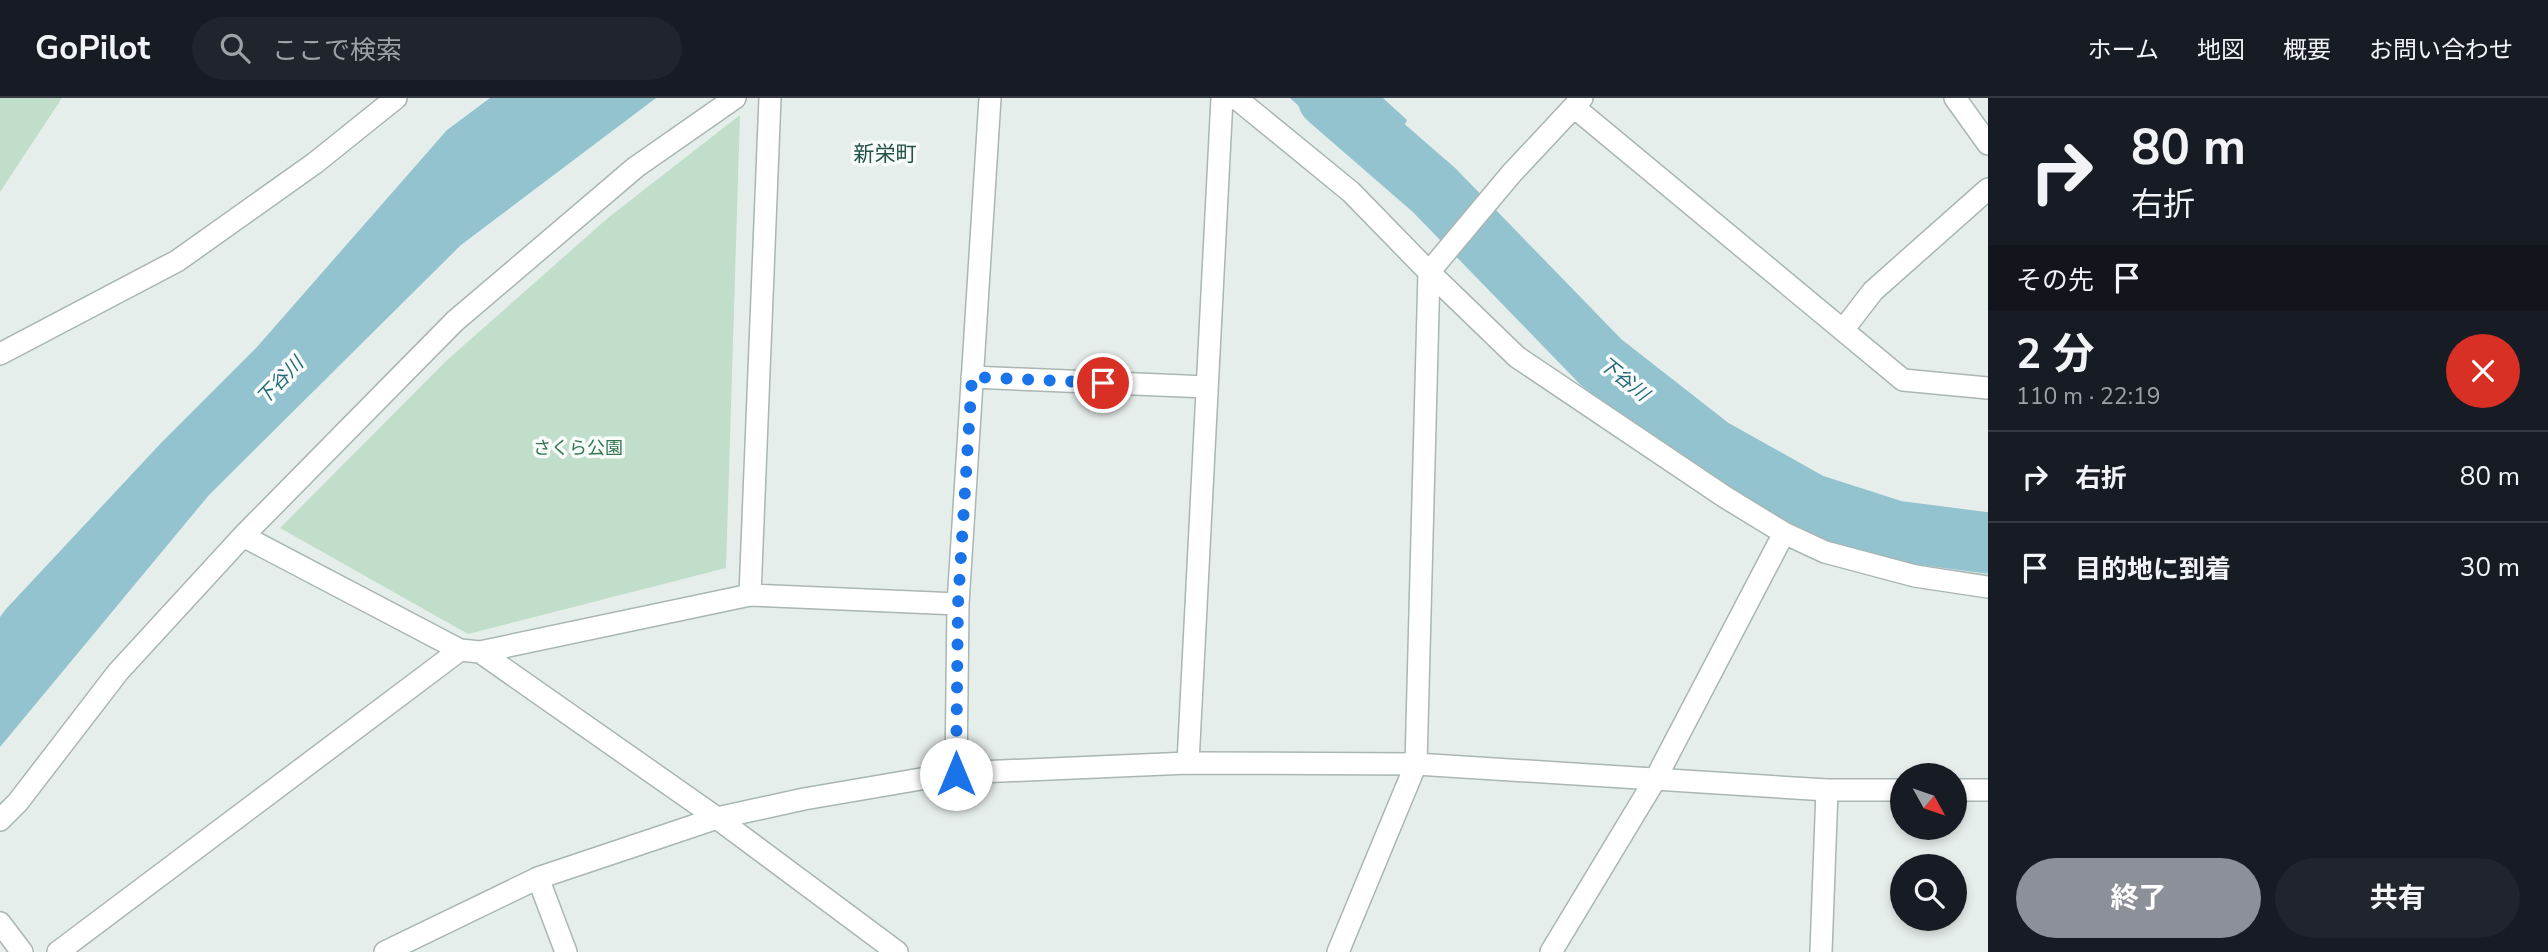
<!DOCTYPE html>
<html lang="ja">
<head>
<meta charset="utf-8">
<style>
	body { margin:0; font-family:"Nunito Sans","Noto Sans JP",sans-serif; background:#20242c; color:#f1f3f6; height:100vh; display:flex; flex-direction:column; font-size:26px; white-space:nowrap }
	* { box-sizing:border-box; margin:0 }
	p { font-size:23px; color:#9ea1a6 }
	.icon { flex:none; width:38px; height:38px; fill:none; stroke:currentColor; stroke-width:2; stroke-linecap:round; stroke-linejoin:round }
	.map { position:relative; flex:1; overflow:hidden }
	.sheet { display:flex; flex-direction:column; background:#171b24; width:560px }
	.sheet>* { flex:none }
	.guide { background:#171b24; color:#f1f3f6; overflow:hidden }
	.needle { width:46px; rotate:130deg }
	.fabs { position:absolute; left:1890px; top:665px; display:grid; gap:14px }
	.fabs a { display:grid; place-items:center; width:77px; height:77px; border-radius:50%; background:#171b24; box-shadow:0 4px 10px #0003; font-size:35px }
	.pin { position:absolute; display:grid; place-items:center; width:60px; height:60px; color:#fff; margin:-30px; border:4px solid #fff; border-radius:50%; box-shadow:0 2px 7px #0007 }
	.me { position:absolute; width:77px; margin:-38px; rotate:0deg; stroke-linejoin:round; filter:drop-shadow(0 0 5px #0008) }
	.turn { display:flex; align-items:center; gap:24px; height:147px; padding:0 28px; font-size:32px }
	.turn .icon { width:91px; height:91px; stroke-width:2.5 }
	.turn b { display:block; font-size:49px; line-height:60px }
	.then { display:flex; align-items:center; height:66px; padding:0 28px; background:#0003; gap:14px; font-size:26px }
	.round { display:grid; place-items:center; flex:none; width:74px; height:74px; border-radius:37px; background:#20242c }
	.head { display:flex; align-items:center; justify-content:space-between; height:119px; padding:0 28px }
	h1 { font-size:42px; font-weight:700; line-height:52px }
	.button { display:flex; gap:14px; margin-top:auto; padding:14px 28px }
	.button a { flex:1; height:80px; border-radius:42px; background:#8c9099; color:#fff; font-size:28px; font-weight:700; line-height:80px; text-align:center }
	.button a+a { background:#20242c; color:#f1f3f6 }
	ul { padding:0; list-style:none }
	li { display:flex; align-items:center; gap:21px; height:91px; padding:0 28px; border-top:2px solid #363941 }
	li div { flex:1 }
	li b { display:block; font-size:26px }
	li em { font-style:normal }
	header { display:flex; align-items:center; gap:42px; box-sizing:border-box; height:98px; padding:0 35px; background:#171b24; border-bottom:2px solid #363941 }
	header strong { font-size:33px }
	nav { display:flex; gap:38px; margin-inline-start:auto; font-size:24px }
	.search { width:490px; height:63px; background:#20242c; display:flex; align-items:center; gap:18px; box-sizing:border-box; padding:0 24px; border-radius:38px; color:#9ea1a6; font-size:26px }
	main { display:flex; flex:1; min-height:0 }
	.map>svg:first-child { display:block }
	.green { fill:#c1deca }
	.water { fill:#92c3cf }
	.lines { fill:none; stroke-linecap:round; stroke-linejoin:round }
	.river { stroke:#92c3cf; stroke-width:61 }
	.minor-casing { stroke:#a9b6b2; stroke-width:24 }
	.tertiary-casing { stroke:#a9b6b2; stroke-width:24 }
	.minor { stroke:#fff; stroke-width:21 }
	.tertiary { stroke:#fff; stroke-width:21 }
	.route { stroke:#1a73e8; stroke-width:12; stroke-dasharray:0 21.6 }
	.labels { text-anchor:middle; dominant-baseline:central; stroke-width:7; stroke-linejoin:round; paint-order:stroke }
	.park-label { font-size:18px; fill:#32754f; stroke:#f7fbf9 }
	.water-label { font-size:19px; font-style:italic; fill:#236679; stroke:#f7fbf9 }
	.quarter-label { font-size:21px; fill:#235148; stroke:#f7fbf9 }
</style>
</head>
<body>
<header>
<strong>GoPilot</strong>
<div class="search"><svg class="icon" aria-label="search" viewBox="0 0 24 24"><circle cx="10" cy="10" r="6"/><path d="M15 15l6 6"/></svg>ここで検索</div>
<nav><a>ホーム</a><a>地図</a><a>概要</a><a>お問い合わせ</a></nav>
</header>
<main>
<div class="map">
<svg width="1988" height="854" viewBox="0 0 1988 854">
	<rect width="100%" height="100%" fill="#e6eeeb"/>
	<path class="green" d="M0,0H62L0,94Z
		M740,17L726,470L468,536L280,430L446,263L609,119Z"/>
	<path class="water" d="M490,0H656L461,147L209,397L0,649V519L6,511L161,345L257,249L447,32Z
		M1290,0H1383L1407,22L1379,82Z"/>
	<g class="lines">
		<path class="river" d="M1328,0L1434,92L1601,264L1711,350L1811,406L1895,433L1988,445"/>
		<g class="minor-casing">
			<path id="minor" d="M1236,0L1351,94L1429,174L1517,259L1725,399L1784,435L1825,454L1915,478L1988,489
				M1955,0L1988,46
				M1574,9L1903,282L1988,290
				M1843,232L1873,193L1988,91
				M972,279L1207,289
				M243,438L460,552L480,554L750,497L958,506
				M750,497L770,0
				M480,554L717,720L897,854
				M1188,665L1222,0
				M956,675L958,506L990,0
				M0,722L18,704L118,574L243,438L455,223L636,69L735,0
				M538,780L566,854
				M0,825L22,854
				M58,854L460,552
				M1338,854L1416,666L1429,174L1511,76L1582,0
				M1551,854L1656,680L1784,435
				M1821,854L1827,692"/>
		</g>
		<g class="tertiary-casing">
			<path id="tertiary" d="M0,256L177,163L315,65L396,0
				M1955,692H1988
				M385,854L538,780L717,720L804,701L956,675L1188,665L1416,666L1827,692H1902"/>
		</g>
		<use href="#minor" class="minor"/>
		<use href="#tertiary" class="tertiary"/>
	</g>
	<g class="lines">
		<path class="route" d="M956,676L958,506L972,279L1103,285"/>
	</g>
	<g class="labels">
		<g class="park-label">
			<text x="578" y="350">さくら公園</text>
		</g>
		<g class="water-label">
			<text transform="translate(1624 281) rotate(39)">下谷川</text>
			<text transform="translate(280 283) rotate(-46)">下谷川</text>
		</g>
		<g class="quarter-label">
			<text x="885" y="56">新栄町</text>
		</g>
	</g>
</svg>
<div class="fabs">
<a><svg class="needle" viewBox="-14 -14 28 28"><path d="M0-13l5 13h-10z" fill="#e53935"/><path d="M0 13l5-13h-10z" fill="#9ea1a6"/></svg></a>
<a><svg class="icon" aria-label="search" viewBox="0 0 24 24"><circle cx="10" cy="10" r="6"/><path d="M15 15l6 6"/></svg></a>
</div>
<div class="pin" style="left:1103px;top:285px;background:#d93025"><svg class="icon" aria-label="arrive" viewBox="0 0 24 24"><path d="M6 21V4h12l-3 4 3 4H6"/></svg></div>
<svg class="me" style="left:956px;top:676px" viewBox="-20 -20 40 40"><circle r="19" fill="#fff"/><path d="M0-13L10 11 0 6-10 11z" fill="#1a73e8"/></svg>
</div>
<section class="sheet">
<div class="guide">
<div class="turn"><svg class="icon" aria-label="right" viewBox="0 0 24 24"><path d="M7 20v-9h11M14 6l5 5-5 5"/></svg><div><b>80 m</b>右折</div></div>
<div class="then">その先<svg class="icon" aria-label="arrive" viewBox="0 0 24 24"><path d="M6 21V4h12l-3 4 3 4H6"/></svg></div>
</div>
<div class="head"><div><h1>2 分</h1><p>110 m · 22:19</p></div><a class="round" style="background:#d93025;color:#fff"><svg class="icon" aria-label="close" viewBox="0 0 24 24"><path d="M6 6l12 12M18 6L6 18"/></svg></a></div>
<ul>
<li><svg class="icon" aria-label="right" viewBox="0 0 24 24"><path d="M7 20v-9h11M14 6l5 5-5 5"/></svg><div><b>右折</b></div><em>80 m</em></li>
<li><svg class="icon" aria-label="arrive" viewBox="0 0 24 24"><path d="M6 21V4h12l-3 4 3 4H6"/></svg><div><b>目的地に到着</b></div><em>30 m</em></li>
</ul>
<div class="button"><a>終了</a><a>共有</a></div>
</section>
</main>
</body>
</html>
